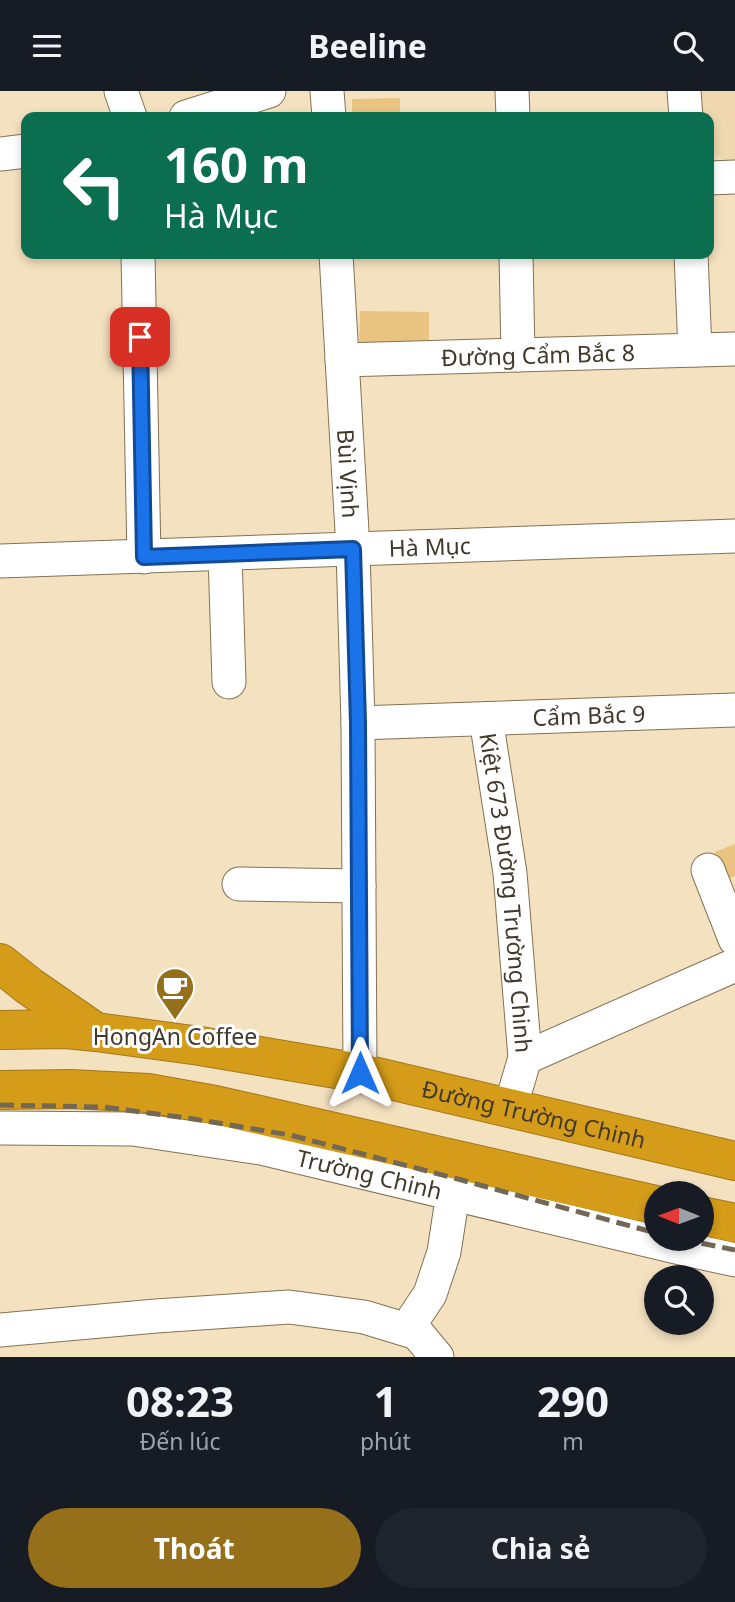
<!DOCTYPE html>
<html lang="vi">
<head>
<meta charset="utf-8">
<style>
	body { margin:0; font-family:"Noto Sans",sans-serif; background:#20242c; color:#f1f3f6; height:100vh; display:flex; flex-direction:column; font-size:26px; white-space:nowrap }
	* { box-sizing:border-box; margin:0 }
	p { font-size:23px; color:#9ea1a6 }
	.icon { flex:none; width:38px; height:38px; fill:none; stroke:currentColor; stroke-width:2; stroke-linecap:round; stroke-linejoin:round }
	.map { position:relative; height:1266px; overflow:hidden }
	.sheet { display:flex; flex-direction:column; background:#171b24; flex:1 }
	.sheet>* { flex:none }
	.banner { position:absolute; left:21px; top:21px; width:693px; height:147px; border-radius:14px; box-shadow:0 4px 10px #0003; background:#0b6e4f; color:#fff; overflow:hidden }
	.needle { width:46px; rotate:271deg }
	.buttons { position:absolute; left:644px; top:1090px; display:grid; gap:14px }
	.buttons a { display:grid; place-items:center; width:70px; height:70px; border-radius:50%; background:#171b24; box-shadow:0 4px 10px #0003; font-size:35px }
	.pin { position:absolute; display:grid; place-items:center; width:60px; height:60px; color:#fff; margin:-30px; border-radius:14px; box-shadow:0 4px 10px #0006 }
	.me { position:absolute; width:77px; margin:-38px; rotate:0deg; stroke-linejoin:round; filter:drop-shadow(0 0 5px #0008) }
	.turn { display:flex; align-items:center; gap:24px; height:147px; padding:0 28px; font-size:32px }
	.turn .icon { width:91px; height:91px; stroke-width:2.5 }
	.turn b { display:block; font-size:49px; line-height:60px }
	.eta { display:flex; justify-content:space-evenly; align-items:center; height:119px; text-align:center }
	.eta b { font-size:42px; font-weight:700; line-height:49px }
	.action { display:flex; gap:14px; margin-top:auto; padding:14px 28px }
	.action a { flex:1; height:80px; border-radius:42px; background:#966f1a; color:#fff; font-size:28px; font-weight:700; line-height:80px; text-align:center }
	.action a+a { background:#20242c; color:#f1f3f6 }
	header { display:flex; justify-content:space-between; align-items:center; height:91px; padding:0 28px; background:#171b24; font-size:32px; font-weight:700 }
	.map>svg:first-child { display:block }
	.built { fill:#efd8af }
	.building { fill:#e9c380 }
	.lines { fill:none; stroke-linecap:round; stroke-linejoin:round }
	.minor-casing { stroke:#837254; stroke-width:35 }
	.highway-casing { stroke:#a1791f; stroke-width:40 }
	.minor { stroke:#fff; stroke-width:33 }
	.highway { stroke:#d49c18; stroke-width:38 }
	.rail { stroke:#736855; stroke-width:5; stroke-dasharray:14 7; stroke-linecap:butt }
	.route-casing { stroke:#114b97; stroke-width:18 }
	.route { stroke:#1a73e8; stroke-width:12 }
	.labels { text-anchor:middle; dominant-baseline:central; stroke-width:6; stroke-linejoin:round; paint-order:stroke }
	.street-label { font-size:23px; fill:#41392c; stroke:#fff }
	.poi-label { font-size:23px; fill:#41392c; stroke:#fff }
</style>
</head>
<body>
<header><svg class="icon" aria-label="menu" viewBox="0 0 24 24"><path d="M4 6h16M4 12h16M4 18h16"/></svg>Beeline<svg class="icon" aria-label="search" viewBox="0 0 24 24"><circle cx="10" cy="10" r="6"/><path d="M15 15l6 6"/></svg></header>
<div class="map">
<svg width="735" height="1266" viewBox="0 0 735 1266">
	<rect width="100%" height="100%" fill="#f4e1c0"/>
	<path class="built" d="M698,0H735V70H724L709,57V26H698Z"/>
	<path class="building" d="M400,7V25L352,26V8Z
		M360,220L429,221V260H359Z
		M735,753V785L725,789L715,761Z"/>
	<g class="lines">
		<g class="minor-casing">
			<g id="minor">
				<path d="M121,0L130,26"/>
				<path d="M327,0L329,26"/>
				<path d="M512,0L513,26"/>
				<path d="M684,0L686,26"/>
				<path d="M186,26L269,0"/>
				<path d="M0,63L26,60"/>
				<path d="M709,87L735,86"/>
				<path d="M138,163L144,466"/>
				<path id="s1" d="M336,163L353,458L358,632L360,982"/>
				<path d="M516,163L518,264"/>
				<path d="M691,163L695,259"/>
				<path id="s2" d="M342,269L735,258"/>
				<path d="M225,463L229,591"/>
				<path id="s3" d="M0,470L735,445"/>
				<path id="s4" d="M486,628L510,782L525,967L510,1017"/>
				<path id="s5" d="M358,632L735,619"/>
				<path d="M708,779L735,848"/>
				<path d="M239,793L359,795"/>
				<path d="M525,967L735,874"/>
				<path id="s6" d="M0,1037L133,1038L261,1057L676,1156L735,1169"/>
				<path d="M0,1239L156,1225L289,1216L364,1226L417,1242"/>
				<path d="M437,1266L417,1242L414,1235V1227L430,1203L444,1161L453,1102"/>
			</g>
		</g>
		<g class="highway-casing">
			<g id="highway">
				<path d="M0,872L29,895L94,940"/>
				<path id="s7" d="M0,939L66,938L96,941L200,955L360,982L735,1070"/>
				<path d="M0,999L71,998L148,1002L215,1014L656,1114"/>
				<path d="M702,1125L735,1132"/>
			</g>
		</g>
		<use href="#minor" class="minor"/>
		<use href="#highway" class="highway"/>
		<path class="rail" d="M0,1014L103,1016L194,1028L290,1044L454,1087L656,1142
			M681,1148L735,1159"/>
	</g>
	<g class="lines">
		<g class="route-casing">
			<path id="route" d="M140,246L144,466L353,458L358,632L360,982"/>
		</g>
		<use href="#route" class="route"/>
	</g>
	<defs>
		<g id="cafe-pin" transform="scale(2.0125)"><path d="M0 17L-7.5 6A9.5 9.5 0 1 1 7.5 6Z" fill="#966f1a" stroke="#fff"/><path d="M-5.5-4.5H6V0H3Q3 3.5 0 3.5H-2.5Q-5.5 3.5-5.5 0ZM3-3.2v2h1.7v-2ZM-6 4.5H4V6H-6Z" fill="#fff"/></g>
	</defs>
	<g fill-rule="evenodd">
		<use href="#cafe-pin" x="175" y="896"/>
	</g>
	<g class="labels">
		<g class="street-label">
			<text stroke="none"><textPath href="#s2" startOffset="196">Đường Cẩm Bắc 8</textPath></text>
			<text stroke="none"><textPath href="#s1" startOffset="220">Bùi Vịnh</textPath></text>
			<text stroke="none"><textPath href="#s3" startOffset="430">Hà Mục</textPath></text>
			<text stroke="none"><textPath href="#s5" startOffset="231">Cẩm Bắc 9</textPath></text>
			<text stroke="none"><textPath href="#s4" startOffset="175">Kiệt 673 Đường Trường Chinh</textPath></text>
			<text stroke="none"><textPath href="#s7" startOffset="542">Đường Trường Chinh</textPath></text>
			<text stroke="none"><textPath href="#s6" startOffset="374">Trường Chinh</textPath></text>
		</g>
		<g class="poi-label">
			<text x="175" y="945">HongAn Coffee</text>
		</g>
	</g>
</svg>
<div class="buttons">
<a><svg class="needle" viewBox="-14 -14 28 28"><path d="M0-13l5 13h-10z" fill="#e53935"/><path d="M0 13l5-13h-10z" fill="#9ea1a6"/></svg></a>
<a><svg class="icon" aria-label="search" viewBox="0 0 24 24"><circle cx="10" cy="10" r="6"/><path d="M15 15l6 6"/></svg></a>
</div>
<div class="pin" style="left:140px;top:246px;background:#d93025"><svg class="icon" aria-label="arrive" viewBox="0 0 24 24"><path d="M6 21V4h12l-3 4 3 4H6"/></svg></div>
<svg class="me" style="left:360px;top:982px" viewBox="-20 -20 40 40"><path d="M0-17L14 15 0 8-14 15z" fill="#1a73e8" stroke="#fff" stroke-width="4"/></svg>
<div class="banner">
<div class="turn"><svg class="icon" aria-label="left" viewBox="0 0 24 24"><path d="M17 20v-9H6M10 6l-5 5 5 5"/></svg><div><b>160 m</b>Hà Mục</div></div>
</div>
</div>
<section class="sheet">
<div class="eta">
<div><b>08:23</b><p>Đến lúc</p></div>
<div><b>1</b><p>phút</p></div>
<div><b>290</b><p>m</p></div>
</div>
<div class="action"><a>Thoát</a><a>Chia sẻ</a></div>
</section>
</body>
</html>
